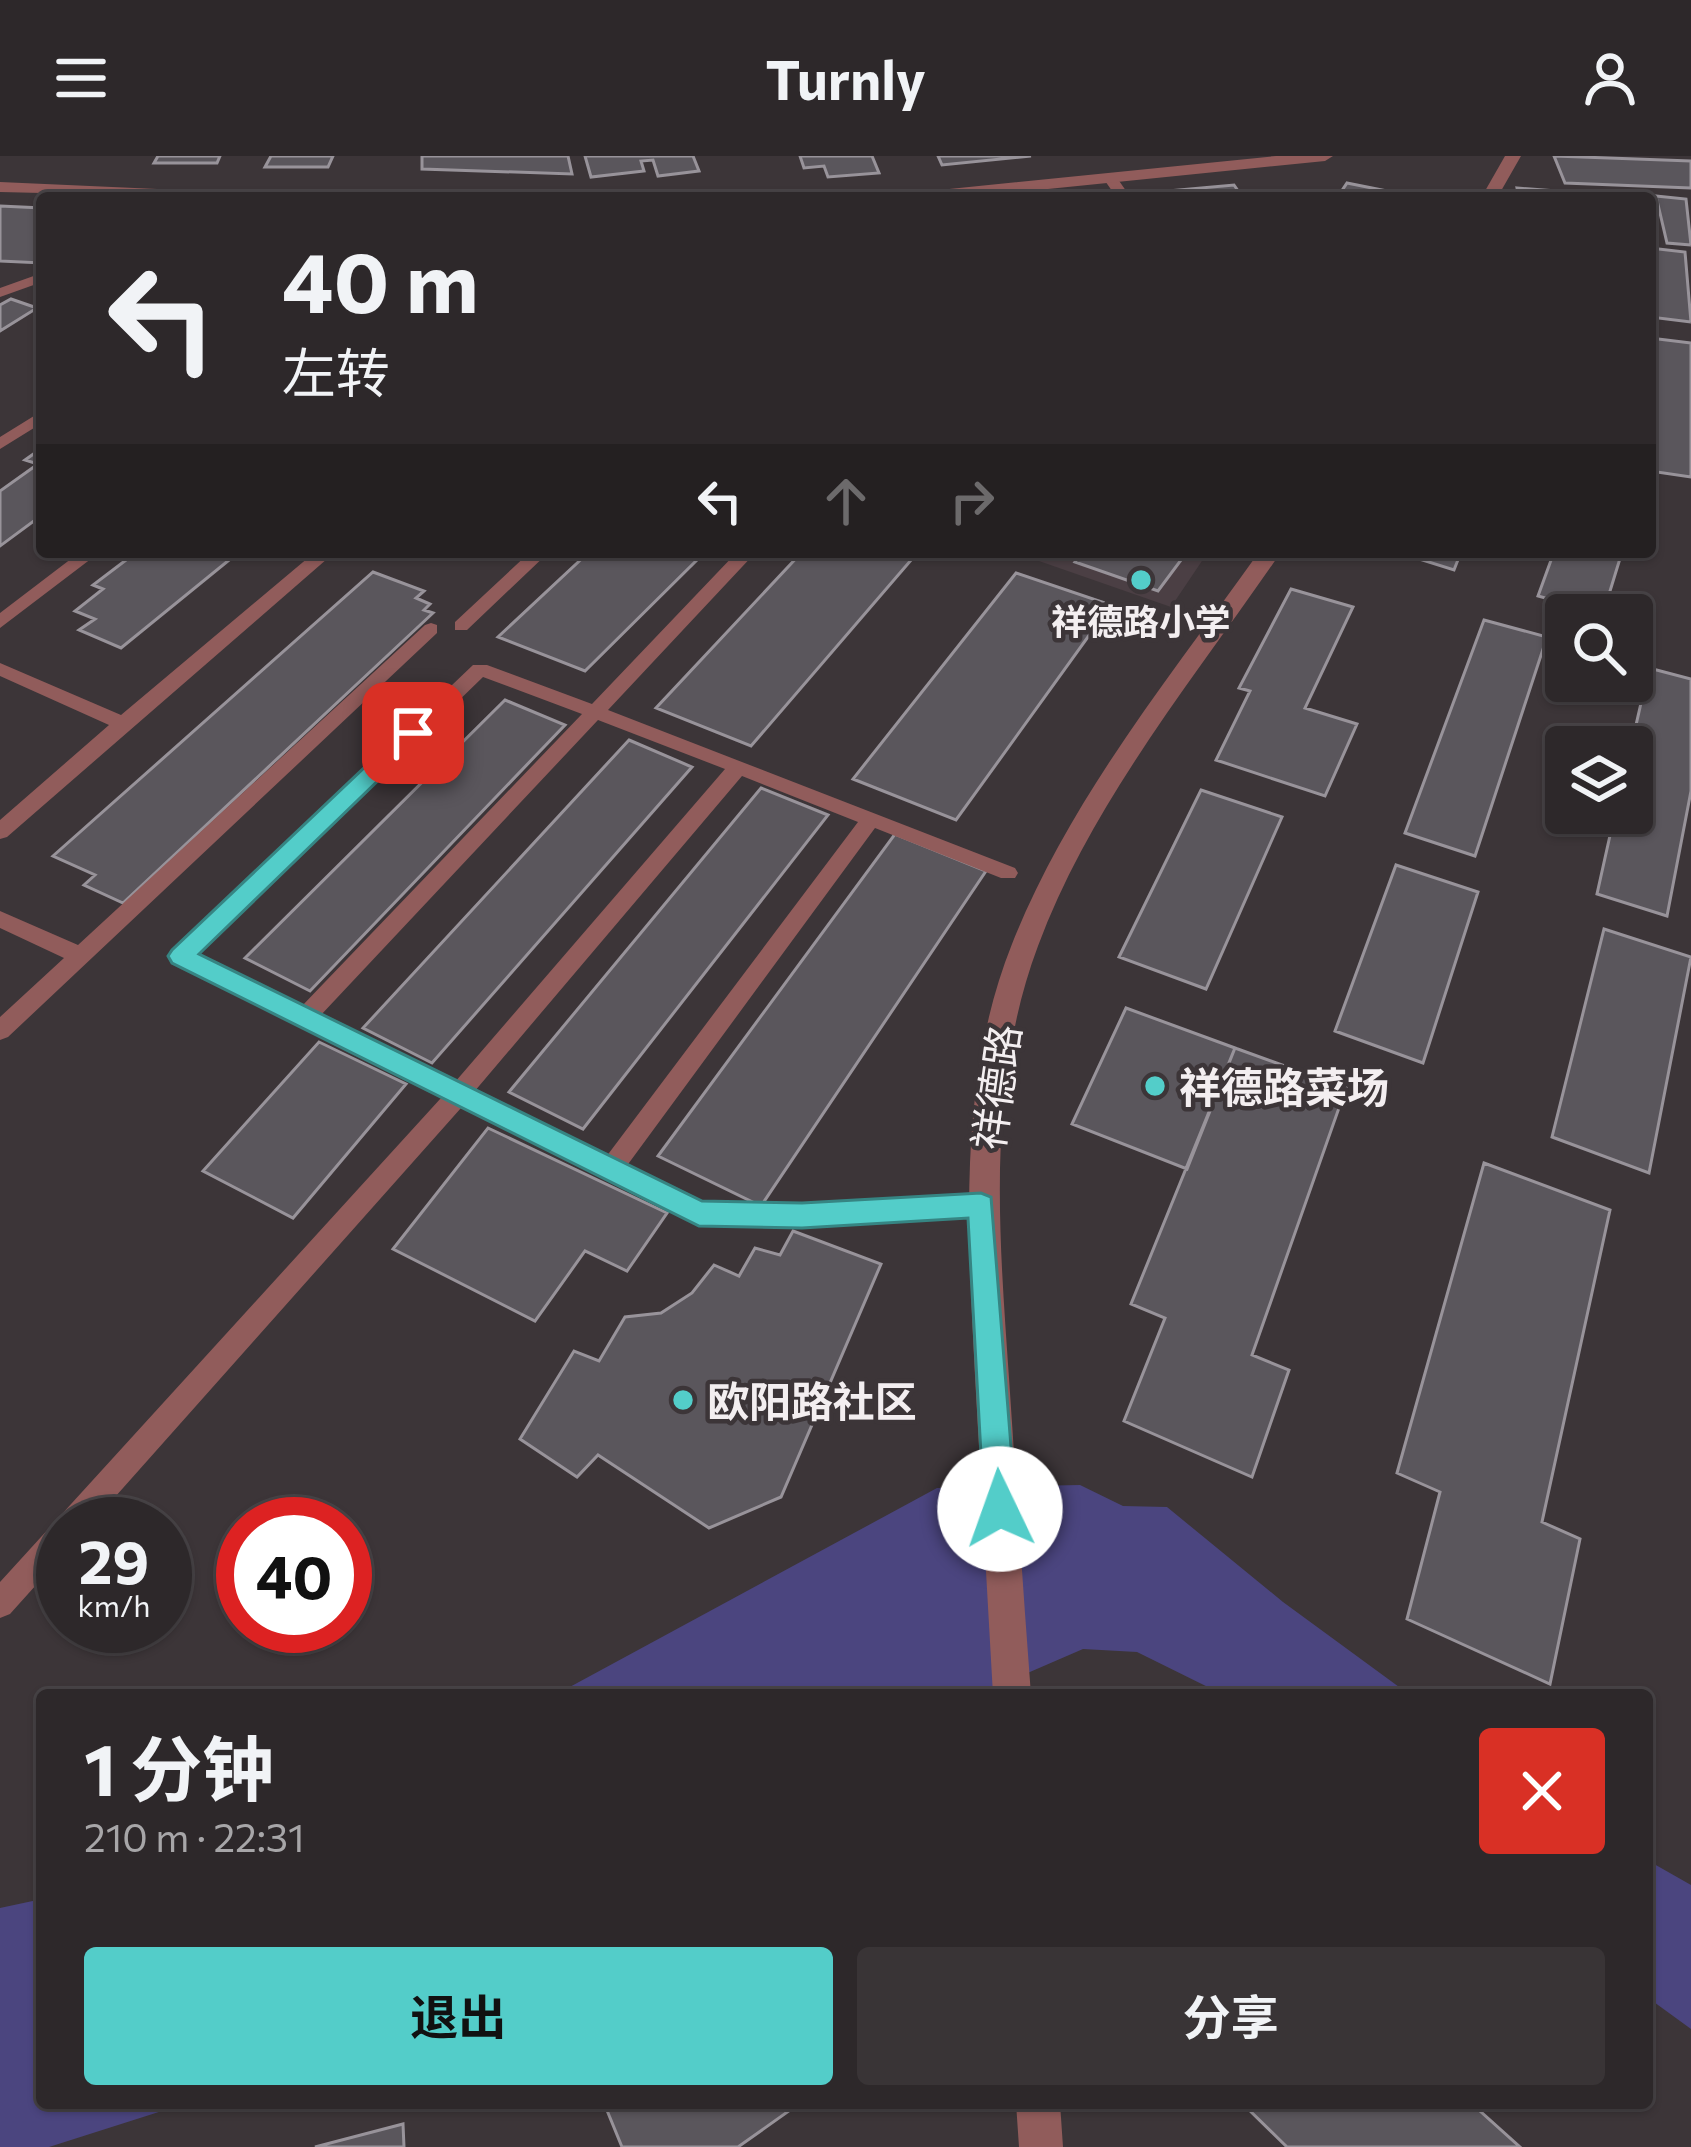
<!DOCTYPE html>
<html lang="zh">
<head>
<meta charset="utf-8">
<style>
	body { margin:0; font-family:Commissioner,"Noto Sans SC",sans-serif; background:#393436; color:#f1f3f6; height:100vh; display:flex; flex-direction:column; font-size:45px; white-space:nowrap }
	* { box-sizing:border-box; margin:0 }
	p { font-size:39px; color:#a7a6a8 }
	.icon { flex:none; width:66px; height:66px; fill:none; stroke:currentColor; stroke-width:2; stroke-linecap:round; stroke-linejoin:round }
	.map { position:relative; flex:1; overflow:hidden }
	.details { position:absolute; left:36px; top:1533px; width:1617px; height:420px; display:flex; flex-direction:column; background:#2d282a; border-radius:12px; box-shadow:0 3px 9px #0004,0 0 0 3px #484447 }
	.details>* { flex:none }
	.hud { position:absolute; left:36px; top:36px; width:1620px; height:366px; border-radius:12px; box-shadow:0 3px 9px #0004,0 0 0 3px #484447; background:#2d282a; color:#f1f3f6; overflow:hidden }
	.controls { position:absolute; left:1545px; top:438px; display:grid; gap:24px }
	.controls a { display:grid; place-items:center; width:108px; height:108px; border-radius:12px; background:#2d282a; box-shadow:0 3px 9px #0004,0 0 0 3px #484447; font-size:60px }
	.speed { position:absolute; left:36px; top:1341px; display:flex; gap:24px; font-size:60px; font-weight:700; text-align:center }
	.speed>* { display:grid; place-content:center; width:156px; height:156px; border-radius:50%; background:#2d282a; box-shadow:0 3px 9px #0004,0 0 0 3px #484447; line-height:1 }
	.speed small { font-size:30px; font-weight:400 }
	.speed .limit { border:18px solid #d22; background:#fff; color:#111 }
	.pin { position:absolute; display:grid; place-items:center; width:102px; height:102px; color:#fff; margin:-51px; border-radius:24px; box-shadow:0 6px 18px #0006 }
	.me { position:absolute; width:132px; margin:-66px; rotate:357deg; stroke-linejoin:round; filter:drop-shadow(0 0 9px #0008) }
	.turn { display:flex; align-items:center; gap:42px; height:252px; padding:0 48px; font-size:54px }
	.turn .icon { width:156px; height:156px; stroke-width:2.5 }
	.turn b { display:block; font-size:84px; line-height:102px }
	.lanes { display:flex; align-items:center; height:114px; padding:0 48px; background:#0003; justify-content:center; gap:60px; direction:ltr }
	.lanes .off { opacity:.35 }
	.round { display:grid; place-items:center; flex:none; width:126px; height:126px; border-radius:12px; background:#393436 }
	.overview { display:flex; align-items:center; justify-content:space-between; height:204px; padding:0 48px }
	h1 { font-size:72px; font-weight:700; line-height:90px }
	.primary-button { display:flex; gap:24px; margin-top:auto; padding:24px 48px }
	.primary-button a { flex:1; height:138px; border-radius:12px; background:#53cdc9; color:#111; font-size:48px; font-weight:700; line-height:138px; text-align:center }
	.primary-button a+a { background:#393436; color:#f1f3f6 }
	header { display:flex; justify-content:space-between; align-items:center; height:156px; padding:0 48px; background:#2d282a; font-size:54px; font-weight:700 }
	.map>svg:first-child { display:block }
	.built { fill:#4b3f44 }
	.water { fill:#4b457f }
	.building { fill:#5a565c; stroke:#98939a; stroke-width:3 }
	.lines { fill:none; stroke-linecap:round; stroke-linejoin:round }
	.service { fill:#915c5b; fill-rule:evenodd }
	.tertiary { fill:#915c5b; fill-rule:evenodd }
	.route { fill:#53cdc9; stroke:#368583; stroke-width:3 }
	.poi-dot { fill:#53cdc9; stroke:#3c3538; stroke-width:4.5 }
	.labels { text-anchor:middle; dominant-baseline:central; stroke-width:9; stroke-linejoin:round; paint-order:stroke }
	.far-poi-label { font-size:36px; font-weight:bold; fill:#f3eef0; stroke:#3c3538 }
	.poi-label { font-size:42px; font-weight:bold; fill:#f3eef0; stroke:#3c3538; text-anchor:start }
	.street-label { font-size:42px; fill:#f3eef0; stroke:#3c3538 }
</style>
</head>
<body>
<header><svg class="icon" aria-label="menu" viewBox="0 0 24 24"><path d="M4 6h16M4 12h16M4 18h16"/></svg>Turnly<svg class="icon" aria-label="person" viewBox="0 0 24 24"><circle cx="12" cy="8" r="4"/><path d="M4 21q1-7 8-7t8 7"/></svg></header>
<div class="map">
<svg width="1691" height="1991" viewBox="0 0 1691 1991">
	<rect width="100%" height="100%" fill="#3c3538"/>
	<path class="built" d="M1013,396H1208L1171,451Z"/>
	<path class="water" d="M1080,1329L1123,1350L1167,1351L1283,1446L1410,1539H1224L1137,1496L1083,1493L977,1539H555L937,1332Z
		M1647,1704L1691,1729V1873L1647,1841Z
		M42,1743V1947H187L49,1991H0V1752Z"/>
	<path class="building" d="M158,0H220L217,7H154Z
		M271,0H333L328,11H265Z
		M422,0H568L572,18L422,13Z
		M585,0H693L699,15L658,20L653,4L641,5L644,15L591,21Z
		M800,0H872L879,17L828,21L824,10L804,12Z
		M938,0H1031L942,9Z
		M1554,0L1691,5V32L1565,27Z
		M1347,27L1422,42H1337Z
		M1234,29L1243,42H1159L1156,36Z
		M1517,32L1569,36L1570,42H1519Z
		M1656,40L1686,43L1691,89L1667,87Z
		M0,50L42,52V107L0,105Z
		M1650,92L1685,96L1691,166L1650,161Z
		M11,143L37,152L0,175V149Z
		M1650,182L1691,187V321L1650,315Z
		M42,292V359L0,390V335L38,308L25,304Z
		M160,396H239L121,492L79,474L95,463L75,455L103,433L93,429L134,398L151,403Z
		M589,396H705L585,515L498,481Z
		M802,396H918L751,590L656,552Z
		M1083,396H1187L1158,435L1075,406Z
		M1397,396H1461L1454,414Z
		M1554,396H1622L1603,458L1538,440Z
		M373,416L424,435L416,442L430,448L424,454L433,457L123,747L84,729L95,719L53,700Z
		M1016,417L1111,449L956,664L853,623Z
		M1291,433L1353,451L1305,552L1357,568L1325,640L1216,604L1250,535L1239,532Z
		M1484,464L1547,481L1475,700L1405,677Z
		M1649,512L1691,523V635L1667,760L1597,738L1615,657H1632L1631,591Z
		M505,544L565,569L310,835L245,802Z
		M629,584L692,611L432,907L363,872Z
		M761,632L828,659L583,973L509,936Z
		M1201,634L1282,661L1206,833L1119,801Z
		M895,678L986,715L761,1050L658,1000Z
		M1396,709L1478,736L1423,907L1335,875Z
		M1604,773L1691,801L1649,1017L1552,981Z
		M1126,852L1235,892L1187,1013L1072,968Z
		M319,886L406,928L293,1062L203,1015Z
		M1235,892L1346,932L1252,1199L1289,1214L1252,1321L1124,1265L1165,1162L1131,1148Z
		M488,972L667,1057L627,1115L585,1095L535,1165L393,1093Z
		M1484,1007L1610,1054L1542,1366L1580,1383L1550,1528L1407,1463L1440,1336L1397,1317Z
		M793,1075L881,1108L781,1341L709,1372L598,1299L577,1321L520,1283L574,1195L599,1205L625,1161L661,1157L692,1137L714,1109L739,1120L755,1092L780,1099Z
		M604,1947H800L738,1991H622Z
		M1242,1947H1471L1520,1991H1287Z
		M403,1968L404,1991H315Z"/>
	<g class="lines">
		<path class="service" d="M1105,19H1115L1131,42H1117L1103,22Z
			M42,117V126L0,141V132Z
			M42,255V267L0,293V281Z
			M80,396H100L0,472V457Z
			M315,396H335L7,681L0,683V664L109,569L0,520V507L121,559Z
			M530,396H549L467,474H455V466Z
			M737,396H756L608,554L1015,712L1018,717L1015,722H1001L875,672L626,1011L701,1047L802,1048L981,1038L990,1041L993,1049L990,1057L802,1070L699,1069L461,952L91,1368H63V1399L10,1458L0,1462V1426L441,942L173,807L170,801L173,795L473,509H487L592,548ZM483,521L582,558L301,851L197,799ZM598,564L725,613L455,926L320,860ZM742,620L858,666L606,1001L474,936Z
			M431,467L437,469V477L8,881L0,884V861L64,802L0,772V755L78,789L425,469Z"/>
		<path class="tertiary" d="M1276,0H1333L1325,5L960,42H902L910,37Z
			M1505,0H1521L1497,42H1481Z
			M0,26L247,37L255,42L0,36Z
			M1259,396H1281C1195,522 1092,645 1038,790C986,929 999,1077 1009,1222C1016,1327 1023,1433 1031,1539H993C987,1433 981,1327 975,1220C968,1076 957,926 1012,788C1069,644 1170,521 1259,396Z
			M1016,1947H1060L1063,1991H1019Z"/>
	</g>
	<path class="route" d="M413,570L421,572V583L199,798L702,1045L802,1047L981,1037L991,1041L1016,1353L1011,1364L1000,1369L989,1364L984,1353L968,1062L802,1072L699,1070L172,807L168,800L172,794L406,572Z"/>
	<g class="poi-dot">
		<circle cx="1141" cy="424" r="12"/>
		<circle cx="1155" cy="930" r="12"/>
		<circle cx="683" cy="1244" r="12"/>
	</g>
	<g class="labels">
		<g class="far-poi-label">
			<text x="1141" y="464">祥德路小学</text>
		</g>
		<g class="poi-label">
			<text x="1179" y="930">祥德路菜场</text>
			<text x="707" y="1244">欧阳路社区</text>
		</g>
		<g class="street-label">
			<text transform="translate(995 931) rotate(-82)">祥德路</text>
		</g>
	</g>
</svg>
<div class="controls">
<a><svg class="icon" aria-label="search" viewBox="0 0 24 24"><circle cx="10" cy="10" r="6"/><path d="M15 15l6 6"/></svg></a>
<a><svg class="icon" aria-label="layers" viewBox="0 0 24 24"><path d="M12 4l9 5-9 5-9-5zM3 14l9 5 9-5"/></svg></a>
</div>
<div class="speed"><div>29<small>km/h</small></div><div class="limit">40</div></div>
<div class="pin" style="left:413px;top:577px;background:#d93025"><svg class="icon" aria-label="arrive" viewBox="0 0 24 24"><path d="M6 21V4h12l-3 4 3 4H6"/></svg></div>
<svg class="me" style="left:1000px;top:1353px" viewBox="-20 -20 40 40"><circle r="19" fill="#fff"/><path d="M0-13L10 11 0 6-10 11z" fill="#53cdc9"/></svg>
<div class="hud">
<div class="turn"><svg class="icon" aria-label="left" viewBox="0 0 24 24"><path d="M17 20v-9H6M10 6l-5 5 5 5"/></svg><div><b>40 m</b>左转</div></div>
<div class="lanes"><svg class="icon" aria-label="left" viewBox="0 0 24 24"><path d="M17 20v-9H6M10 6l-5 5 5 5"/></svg><svg class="icon off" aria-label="ahead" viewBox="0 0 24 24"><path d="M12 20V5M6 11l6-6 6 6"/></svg><svg class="icon off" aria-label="right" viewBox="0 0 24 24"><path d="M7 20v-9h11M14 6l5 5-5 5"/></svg></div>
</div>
<section class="details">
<div class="overview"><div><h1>1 分钟</h1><p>210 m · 22:31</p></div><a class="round" style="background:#d93025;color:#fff"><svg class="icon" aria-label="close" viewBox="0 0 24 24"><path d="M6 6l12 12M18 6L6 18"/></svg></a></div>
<div class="primary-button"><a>退出</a><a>分享</a></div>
</section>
</div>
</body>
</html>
